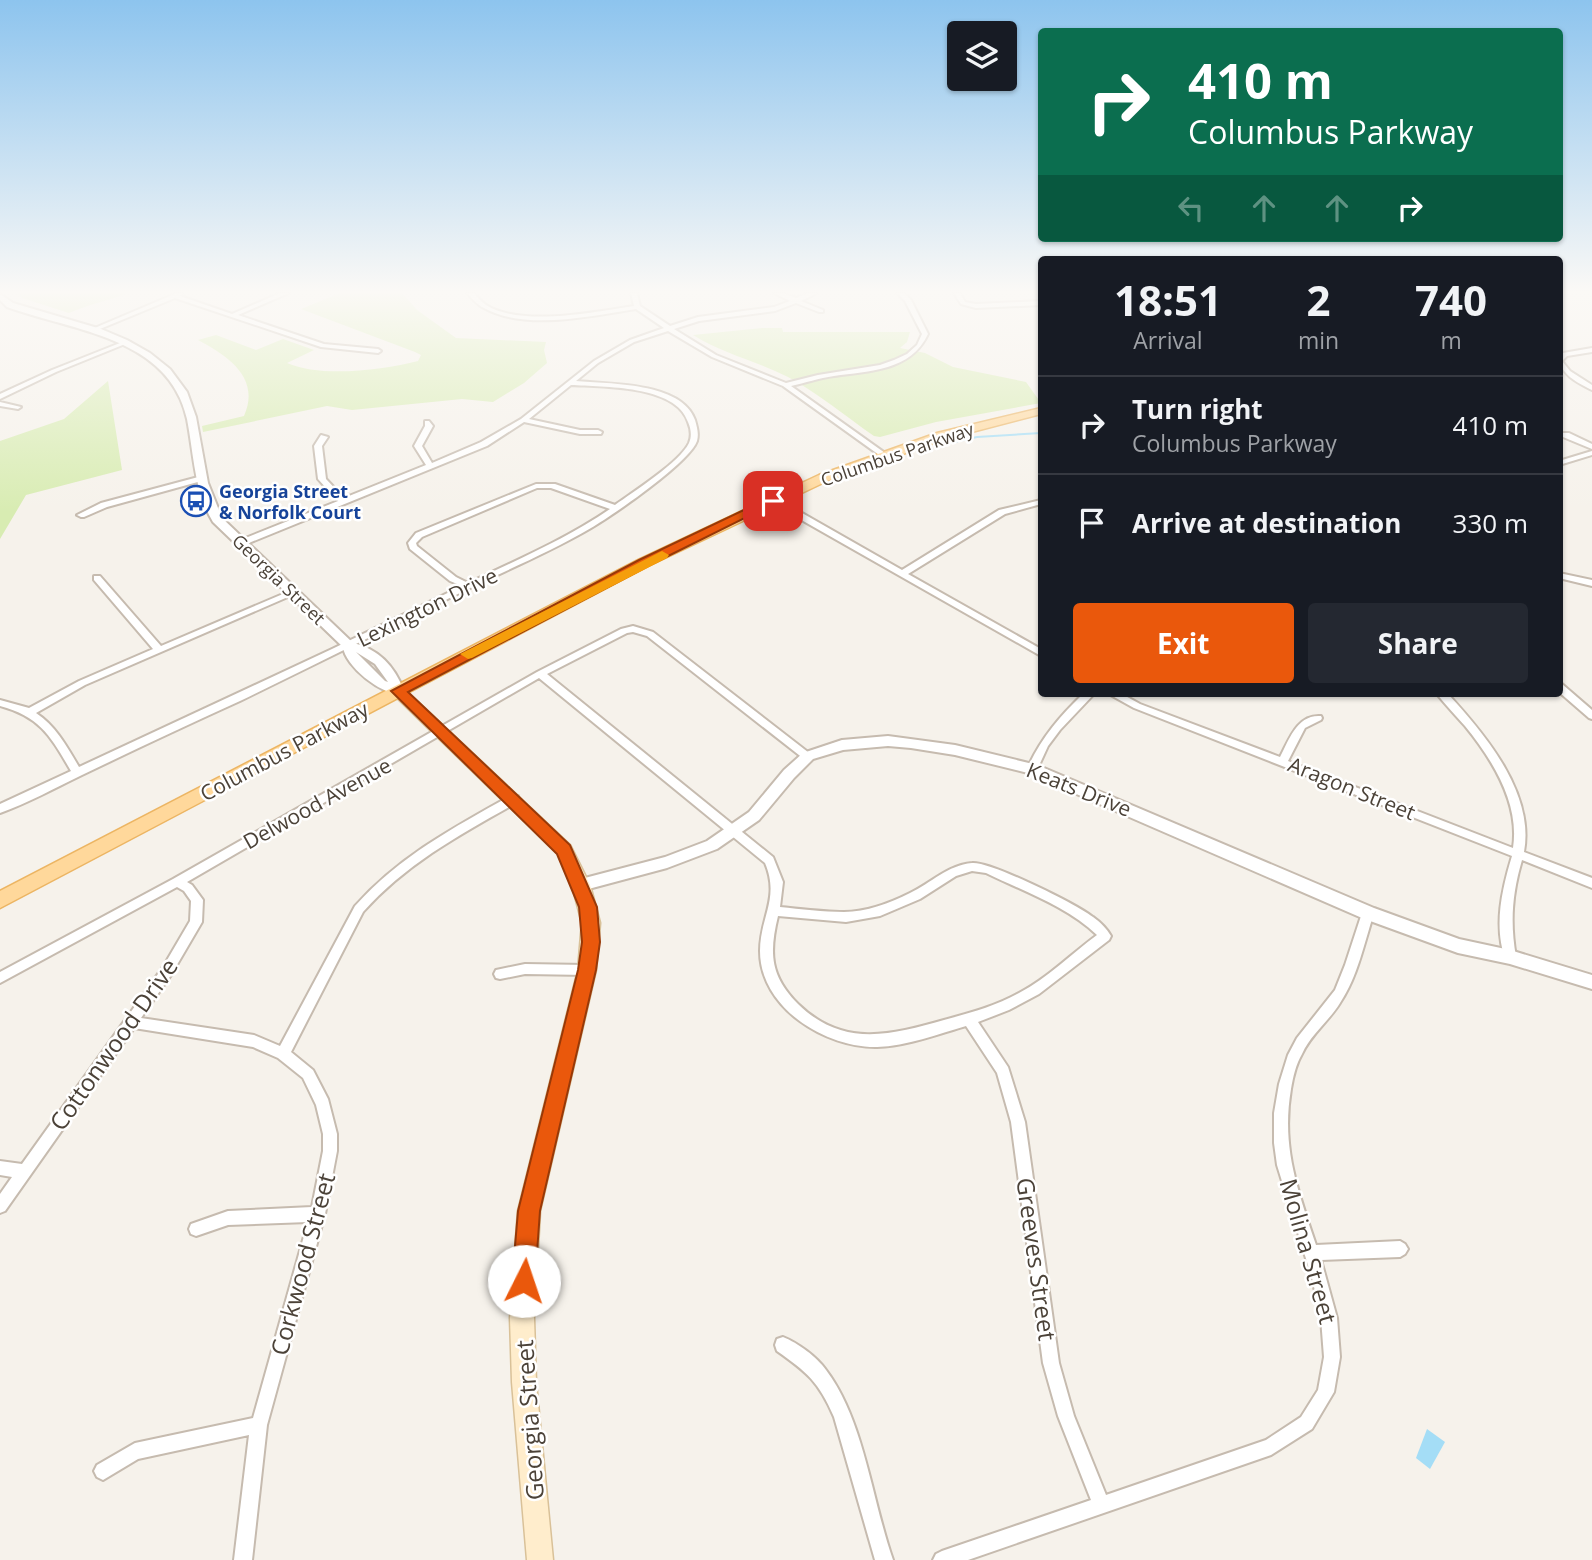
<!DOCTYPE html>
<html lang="en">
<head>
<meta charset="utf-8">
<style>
	body { margin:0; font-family:"Open Sans",sans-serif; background:#242831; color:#f1f3f6; height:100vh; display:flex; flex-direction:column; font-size:26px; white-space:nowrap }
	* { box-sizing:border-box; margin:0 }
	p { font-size:23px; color:#9ea1a6 }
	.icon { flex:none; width:38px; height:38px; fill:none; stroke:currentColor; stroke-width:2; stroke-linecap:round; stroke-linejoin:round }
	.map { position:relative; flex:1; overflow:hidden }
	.side { position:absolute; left:1038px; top:256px; width:525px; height:441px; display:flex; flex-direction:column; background:#171b24; border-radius:7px; box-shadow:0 2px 5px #0004 }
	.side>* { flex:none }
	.guide { position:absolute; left:1038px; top:28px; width:525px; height:214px; border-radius:7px; box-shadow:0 2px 5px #0004; background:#0b6e4f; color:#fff; overflow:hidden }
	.controls { position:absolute; left:947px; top:21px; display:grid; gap:14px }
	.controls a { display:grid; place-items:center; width:70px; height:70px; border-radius:7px; background:#171b24; box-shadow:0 2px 5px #0004; font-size:35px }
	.pin { position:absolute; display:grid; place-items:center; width:60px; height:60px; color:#fff; margin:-30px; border-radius:14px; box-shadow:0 4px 10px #0006 }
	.me { position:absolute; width:77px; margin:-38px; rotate:4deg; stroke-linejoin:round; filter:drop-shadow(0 0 5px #0008) }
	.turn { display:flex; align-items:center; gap:24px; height:147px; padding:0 35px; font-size:32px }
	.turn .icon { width:91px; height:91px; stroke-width:2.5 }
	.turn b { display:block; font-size:49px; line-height:60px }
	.lanes { display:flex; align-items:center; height:66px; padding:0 35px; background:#0003; justify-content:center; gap:35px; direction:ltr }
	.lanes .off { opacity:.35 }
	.eta { display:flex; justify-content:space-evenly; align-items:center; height:119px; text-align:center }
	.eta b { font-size:42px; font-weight:700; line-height:49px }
	.primary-button { display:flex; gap:14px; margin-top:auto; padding:14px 35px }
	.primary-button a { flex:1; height:80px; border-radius:7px; background:#ea580c; color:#fff; font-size:28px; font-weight:700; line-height:80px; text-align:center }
	.primary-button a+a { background:#242831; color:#f1f3f6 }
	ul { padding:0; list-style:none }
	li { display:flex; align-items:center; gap:21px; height:98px; padding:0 35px; border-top:2px solid #363941 }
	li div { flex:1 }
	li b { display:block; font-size:26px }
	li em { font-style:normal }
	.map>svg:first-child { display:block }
	.green { fill:#d8ecb2 }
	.water { fill:#a4ddf6 }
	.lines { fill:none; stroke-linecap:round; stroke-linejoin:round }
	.stream { stroke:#a4ddf6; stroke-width:2 }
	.minor-casing { stroke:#c6bbaf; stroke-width:4 }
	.tertiary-casing { stroke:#c6bbaf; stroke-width:4 }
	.secondary-casing { stroke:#d9c198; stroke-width:3 }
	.primary-casing { stroke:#ecb563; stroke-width:3 }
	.minor { fill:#fff; fill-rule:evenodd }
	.tertiary { fill:#fff; fill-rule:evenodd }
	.secondary { fill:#ffedcc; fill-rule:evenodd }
	.primary { fill:#ffd89b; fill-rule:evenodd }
	.route { fill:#ea580c; stroke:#983908; stroke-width:2 }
	.slow { fill:#f59e0b }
	.labels { text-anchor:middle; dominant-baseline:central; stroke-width:5; stroke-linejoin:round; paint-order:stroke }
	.far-street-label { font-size:18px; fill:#4b4238; stroke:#fff }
	.far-transit-label { font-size:18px; font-weight:bold; fill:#164399; stroke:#fff; text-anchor:start }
	.street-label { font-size:21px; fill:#4b4238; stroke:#fff }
	.near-street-label { font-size:24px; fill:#4b4238; stroke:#fff }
</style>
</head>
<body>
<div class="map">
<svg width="1592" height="1560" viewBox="0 0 1592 1560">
	<rect width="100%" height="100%" fill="#f6f2eb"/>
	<path class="green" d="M17,293H127C108,301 86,305 69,313L22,298Z
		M340,293H402L417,310L456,338L546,342L544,350L547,363L524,383L493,402L462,399L352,410L327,406L203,432L202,426L244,416C261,378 228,356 198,340L216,335L256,350L283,339L314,350L287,363C321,378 382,370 418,361L421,355L415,352L301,309Z
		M762,328H782L783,332H910L907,342L900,348L925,353L953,367L1026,382L1041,403L936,422L880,437L874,436C845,416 818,393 788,377C757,361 723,354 693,335Z
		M108,381L122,470L26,495L0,539V441L64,419Z"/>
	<path class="water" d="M1427,1429L1445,1442L1430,1469L1416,1458Z"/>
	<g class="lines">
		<path class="stream" d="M936,446L977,437L1041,433"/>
		<g class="minor-casing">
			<path id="minor" d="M177,293H182L180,296L232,314L280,293H289L238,315L324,344L378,349L381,351L378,353L321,347L175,298L95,331L90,330Z
				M467,293H474C477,297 482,302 486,305C521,327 594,312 634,306L631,293H637L640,306L670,326L698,317L774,307L790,301L774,293H783L796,298L808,293H817L801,301L823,310V312H819L796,303L775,311L699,321L674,329L716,355L786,383L818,375L880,365L894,360L907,354L917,345L922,334L905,301L897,293H904L911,300L928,334C911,371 869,371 834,376C819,378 805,383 791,386L885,453L886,455L882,457L783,386L712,357L668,331L634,342L598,363L576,381C609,384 682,382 695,420C697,427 699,434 697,441C689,463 613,515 591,528C552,551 509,569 468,589C392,626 316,664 240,701C187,725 134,750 82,775C55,788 28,803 0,813V804L71,771C51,737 41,717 0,706V700L29,708L79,681L153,649L94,580V576H100L161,646L290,591H296L297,593L85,685L36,713C56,726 67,747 79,767L332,649L462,586L450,581L410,549L408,543L416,533L536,484H555L615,505C633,492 680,462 689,443C692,436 691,429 688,422C676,385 603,387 571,385L529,419L580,430H598L602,432L601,434H580L524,422L487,446L244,545H238V541L338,501L318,479L314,446L321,435L328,437L322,446L326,479L344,498L426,465L414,446L425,426V421H429L433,426L422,446L432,463L481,442L521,419L594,361L630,340L664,328L636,309C591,316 525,331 484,308C477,305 472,298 467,293ZM537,488H551L610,509C566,539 517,560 468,583L456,577L417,546L416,543L422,537Z
				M954,293H960L965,302L976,304L1041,301V305L976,308L961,304Z
				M125,341L130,342L56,372L0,399V394L52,370Z
				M1592,348V352L1567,356L1562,361L1570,371L1592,385V390C1578,383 1559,374 1559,356L1563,353Z
				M0,402L21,407L18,409L0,406Z
				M1563,433H1569L1592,444V449L1563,437Z
				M1592,451V455L1559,465V461Z
				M202,476H205V480L107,507L84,517H81L77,515L101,503Z
				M761,493H767L902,570L999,510L1041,500V504L1005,514L908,574L1041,649V656L761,497Z
				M1559,573L1592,580V586L1559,578Z
				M633,626L653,632L813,756L812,759H804L647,636L633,632L627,633L547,674L773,857L783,882L780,907C801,909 823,912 844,912C866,912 890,903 910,893C931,883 948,865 972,863C990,861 1076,904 1093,917C1100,922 1107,929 1111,936L1109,940L1039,994L1009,1010L978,1022L1008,1067L1025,1122L1059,1363L1074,1416L1106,1495L1266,1440L1301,1417L1318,1390L1324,1357L1321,1318L1312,1278L1277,1165L1274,1143V1113L1279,1084L1288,1055L1297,1038L1335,990L1345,965L1362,913L1364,910L1368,908L1372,910L1374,913C1364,943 1358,976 1340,1003C1329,1021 1311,1034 1302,1054C1296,1064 1293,1077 1291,1089C1281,1148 1298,1191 1316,1245L1400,1241L1405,1244L1408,1249L1405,1254L1400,1257L1321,1260L1337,1318L1340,1357L1334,1392L1312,1429L1271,1455L968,1560H933L936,1554L942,1551L1091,1500L1058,1416L1043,1363L1011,1122L997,1073L966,1026C938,1034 907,1046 877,1047C826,1048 760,1008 760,951C760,917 780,898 765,863L539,678L187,882L192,885L203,900L202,922L171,975L141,1018L254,1035L280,1046L355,906C400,856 453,828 510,796H518L519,799L518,802C461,834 407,863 363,912L291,1052L313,1070L328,1099L337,1134V1151L325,1214L267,1425L252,1560H234L249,1435L138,1459L103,1480L97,1477L94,1471L97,1465L135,1443L253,1418L308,1222L228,1225L196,1236L191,1234L189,1229L191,1224L228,1211L312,1207L323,1151V1134L316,1105L303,1078L278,1058L253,1047L134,1028L5,1211L0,1213V1194L12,1177L0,1175V1161L22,1164L163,967L190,921L191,901L184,891L177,887L0,983V972L173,879L537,672L621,629ZM972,871L986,873C1023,891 1068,907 1097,935C1071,954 1048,978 1019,993C996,1006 970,1013 944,1020C891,1035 843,1048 798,1004C770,976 769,953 778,916L846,922L880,916L920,899L956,876Z
				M1559,683L1562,684L1592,710V719L1589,718L1559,692Z
				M1084,693H1095L1060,730L1048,746L1036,772H1028L1027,769C1041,738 1060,716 1084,693Z
				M1107,693H1120L1140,704L1280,757C1289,740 1297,714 1321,716L1322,718L1321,720L1305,728L1288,761L1513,848C1520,803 1492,759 1465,726C1455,715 1445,704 1436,693H1447C1484,733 1535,793 1524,852L1592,878V888L1522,860C1512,894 1510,923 1516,957L1514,961L1510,962L1506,961C1493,927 1502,889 1512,856L1134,708Z
				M525,964L587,965L591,966L593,970L591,974L587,975L525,974L500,979L496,978L494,974L496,970Z
				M783,1337C798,1343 817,1357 826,1370C864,1420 872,1501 893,1560H875L834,1417C819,1382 807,1372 777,1351L775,1345L777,1339Z"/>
		</g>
		<g class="tertiary-casing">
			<path id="tertiary" d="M0,294L13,303L101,329L127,340L150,353L170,369L187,392L196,417L208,483L222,518L353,643C379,649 395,667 404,691L403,694C383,697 345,666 343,647L213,522C194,491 194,455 187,419C169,337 73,331 7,307L0,300ZM356,652L375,664L388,682L385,681Z
				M888,736L955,745L1037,765L1374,908L1459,939L1510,950L1592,975V989L1510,964L1458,953L1362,918L1028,773L955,755L911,748L888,746L843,750L813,759L794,778L759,820L717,849L667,868L581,891L576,889L573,885L576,881L581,879L665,857L707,841L749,812L784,770L803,753L842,740Z"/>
		</g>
		<g class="secondary-casing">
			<path id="secondary" d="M398,686L403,688L570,845L590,885L600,923L596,970L540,1211L534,1318L536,1382L553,1560H527L512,1382L510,1318L518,1211L578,970L582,923L572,885L558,854L393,694L391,691Z"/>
		</g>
		<g class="primary-casing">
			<path id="primary" d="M1041,408V414L945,439L827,481L648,566L0,908V891L638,560L819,475L937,433Z"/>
		</g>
		<use href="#minor" class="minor"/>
		<use href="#tertiary" class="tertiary"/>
		<use href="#secondary" class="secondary"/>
		<use href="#primary" class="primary"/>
	</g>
	<linearGradient id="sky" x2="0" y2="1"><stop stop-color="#8dc4ee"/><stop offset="0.57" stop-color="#fbf9f6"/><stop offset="1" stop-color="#fbf9f6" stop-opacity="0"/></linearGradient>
	<rect width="1592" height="512" fill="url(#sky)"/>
	<path class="route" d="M769,498L779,501L648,566L408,692L570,845L597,907L600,942L596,970L540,1211L535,1281L532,1289L524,1292L516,1289L512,1281L518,1211L578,970L582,942L579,907L557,854L391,691L639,560Z"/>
	<path class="slow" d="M662,551L669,555L667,558L472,658L468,659L460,654Z"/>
	<defs>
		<g id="bus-ring" transform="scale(1.575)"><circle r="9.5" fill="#fff" stroke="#1a4fb4" stroke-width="1.5"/><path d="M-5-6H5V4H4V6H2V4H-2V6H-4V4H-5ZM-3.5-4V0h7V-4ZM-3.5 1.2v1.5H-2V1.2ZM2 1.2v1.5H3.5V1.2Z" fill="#1a4fb4"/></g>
	</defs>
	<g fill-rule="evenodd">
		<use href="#bus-ring" x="196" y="501"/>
	</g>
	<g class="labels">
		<g class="far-street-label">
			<text transform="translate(897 454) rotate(-19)">Columbus Parkway</text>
			<text transform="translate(279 579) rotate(44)">Georgia Street</text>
		</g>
		<g class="far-transit-label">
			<text x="219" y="491">Georgia Street<tspan x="219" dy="21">&amp; Norfolk Court</tspan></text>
		</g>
		<g class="street-label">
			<text transform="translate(427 607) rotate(-26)">Lexington Drive</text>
			<text transform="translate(284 751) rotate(-28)">Columbus Parkway</text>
			<text transform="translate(1352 788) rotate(22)">Aragon Street</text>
			<text transform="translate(1079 789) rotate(22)">Keats Drive</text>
			<text transform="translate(317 803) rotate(-29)">Delwood Avenue</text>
		</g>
		<g class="near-street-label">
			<text transform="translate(113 1044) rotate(-55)">Cottonwood Drive</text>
			<text transform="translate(1309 1251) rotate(74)">Molina Street</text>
			<text transform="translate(1037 1259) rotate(82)">Greeves Street</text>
			<text transform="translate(302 1264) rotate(-75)">Corkwood Street</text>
			<text transform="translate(529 1420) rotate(-94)">Georgia Street</text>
		</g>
	</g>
</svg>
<div class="controls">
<a><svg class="icon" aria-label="layers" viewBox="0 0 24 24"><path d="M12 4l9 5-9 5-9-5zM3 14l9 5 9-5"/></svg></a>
</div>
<div class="pin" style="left:773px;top:501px;background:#d93025"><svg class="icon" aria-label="arrive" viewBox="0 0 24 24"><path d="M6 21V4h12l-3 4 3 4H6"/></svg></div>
<svg class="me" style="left:524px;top:1281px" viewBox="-20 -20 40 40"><circle r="19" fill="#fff"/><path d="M0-13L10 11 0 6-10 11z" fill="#ea580c"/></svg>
<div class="guide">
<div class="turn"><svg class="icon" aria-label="right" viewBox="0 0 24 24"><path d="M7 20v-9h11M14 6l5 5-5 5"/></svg><div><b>410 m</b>Columbus Parkway</div></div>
<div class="lanes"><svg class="icon off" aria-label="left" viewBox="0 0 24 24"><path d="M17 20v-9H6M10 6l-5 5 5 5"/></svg><svg class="icon off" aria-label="ahead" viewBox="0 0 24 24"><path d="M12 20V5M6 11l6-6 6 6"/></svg><svg class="icon off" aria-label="ahead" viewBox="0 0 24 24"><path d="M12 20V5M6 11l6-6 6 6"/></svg><svg class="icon" aria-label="right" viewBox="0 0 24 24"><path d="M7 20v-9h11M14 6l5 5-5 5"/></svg></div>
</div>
<section class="side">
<div class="eta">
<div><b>18:51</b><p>Arrival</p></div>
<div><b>2</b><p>min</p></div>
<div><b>740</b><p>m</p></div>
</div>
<ul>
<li><svg class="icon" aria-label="right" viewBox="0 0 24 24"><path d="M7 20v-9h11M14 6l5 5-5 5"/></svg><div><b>Turn right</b><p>Columbus Parkway</p></div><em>410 m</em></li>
<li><svg class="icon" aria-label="arrive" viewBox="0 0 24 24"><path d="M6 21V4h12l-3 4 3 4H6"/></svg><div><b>Arrive at destination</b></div><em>330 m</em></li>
</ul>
<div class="primary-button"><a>Exit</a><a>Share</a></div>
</section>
</div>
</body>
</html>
